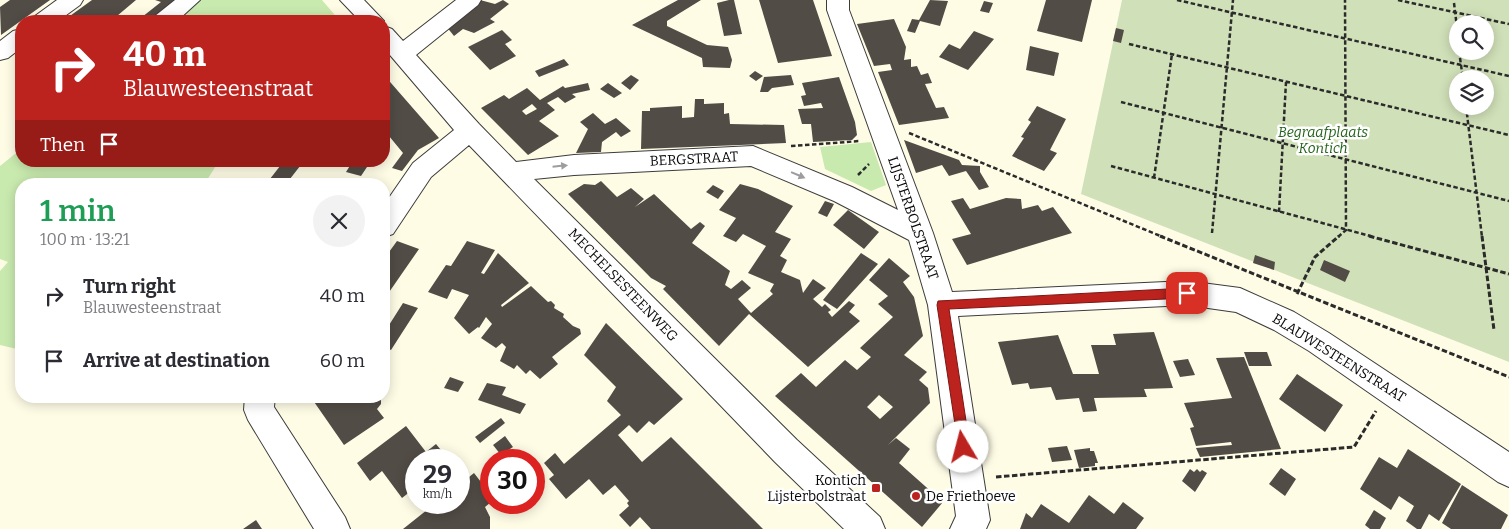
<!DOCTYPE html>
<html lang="en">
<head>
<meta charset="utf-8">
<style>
	body { margin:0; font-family:Bitter,serif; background:#f2f2f3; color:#2b2b33; height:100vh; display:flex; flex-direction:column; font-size:19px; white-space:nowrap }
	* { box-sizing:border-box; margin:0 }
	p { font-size:16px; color:#7c7c81 }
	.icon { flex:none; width:28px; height:28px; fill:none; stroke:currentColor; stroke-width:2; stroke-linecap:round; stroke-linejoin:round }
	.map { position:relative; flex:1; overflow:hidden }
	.panel { position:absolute; left:15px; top:178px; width:375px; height:225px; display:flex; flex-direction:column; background:#fff; border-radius:20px; box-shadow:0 2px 12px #0003 }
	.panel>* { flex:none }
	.guide { position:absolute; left:15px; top:15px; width:375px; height:152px; border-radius:20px; box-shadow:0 2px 12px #0003; background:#bd231e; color:#fff; overflow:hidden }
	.controls { position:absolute; left:1449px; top:15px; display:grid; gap:10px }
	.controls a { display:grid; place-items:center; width:45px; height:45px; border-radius:50%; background:#fff; box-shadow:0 2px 12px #0003; font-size:25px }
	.speed { position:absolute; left:405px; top:449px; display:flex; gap:10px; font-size:25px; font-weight:700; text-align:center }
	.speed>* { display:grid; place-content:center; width:65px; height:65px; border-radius:50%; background:#fff; box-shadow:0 2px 12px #0003; line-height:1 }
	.speed small { font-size:12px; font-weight:400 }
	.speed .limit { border:8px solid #d22; background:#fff; color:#111 }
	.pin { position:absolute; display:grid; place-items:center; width:42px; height:42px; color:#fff; margin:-21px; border-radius:10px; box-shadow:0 2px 8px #0006 }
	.me { position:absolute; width:55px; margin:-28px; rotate:352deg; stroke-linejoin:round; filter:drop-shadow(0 0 4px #0008) }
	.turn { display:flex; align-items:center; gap:18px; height:105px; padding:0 25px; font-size:22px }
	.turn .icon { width:65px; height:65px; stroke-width:2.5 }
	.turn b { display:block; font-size:35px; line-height:42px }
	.then { display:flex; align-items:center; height:48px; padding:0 25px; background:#0003; gap:10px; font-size:19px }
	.round { display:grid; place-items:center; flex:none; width:52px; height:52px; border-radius:26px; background:#f2f2f3 }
	.overview { display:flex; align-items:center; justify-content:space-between; height:85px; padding:0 25px }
	h1 { font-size:30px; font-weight:600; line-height:38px; color:#1e9e55 }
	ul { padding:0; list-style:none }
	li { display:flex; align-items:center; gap:15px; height:65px; padding:0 25px }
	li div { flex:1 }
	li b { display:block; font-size:19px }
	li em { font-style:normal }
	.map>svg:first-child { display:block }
	.green { fill:#c9eaaf }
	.cemetery { fill:#d0e0b8; fill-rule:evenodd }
	.building { fill:#524c46; fill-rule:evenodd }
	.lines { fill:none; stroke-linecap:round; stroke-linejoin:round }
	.minor-casing { stroke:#3c3c3c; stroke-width:2 }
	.path-far1 { stroke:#2b2b2b; stroke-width:2.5; stroke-dasharray:4.5 2.5; stroke-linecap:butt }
	.path { stroke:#2b2b2b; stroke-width:3; stroke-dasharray:5.5 2.5; stroke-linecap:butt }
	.minor { fill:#fff; fill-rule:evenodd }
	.oneway { fill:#9d9d9d }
	.route { fill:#bd231e; stroke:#7b1714 }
	.poi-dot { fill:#bd231e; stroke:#fff; stroke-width:2 }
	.labels { text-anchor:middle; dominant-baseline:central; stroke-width:5; stroke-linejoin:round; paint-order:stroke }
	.park-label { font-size:14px; font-style:italic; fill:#226219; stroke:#fff }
	.street-label { font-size:14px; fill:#090909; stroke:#fff }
	.poi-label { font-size:14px; fill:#090909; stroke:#fff; text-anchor:end }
</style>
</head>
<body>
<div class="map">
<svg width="1509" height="529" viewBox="0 0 1509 529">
	<rect width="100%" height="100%" fill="#fffce6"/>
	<path class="green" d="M196,0H322L340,21H171Z
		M871,142L886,185L871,191L825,169L820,147Z
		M21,149V161H219L207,180L217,184H21V350L0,345V271L8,262L0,259V166Z"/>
	<path class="cemetery" d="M1122,0H1509V362L1081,194ZM1458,24H1485V51H1458ZM1458,79H1485V106H1458Z"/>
	<path class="building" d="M10,0H50L1,35L0,7Z
		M92,0H136L111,21H63Z
		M155,0H180L156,21H137L161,2Z
		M480,0L495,4L503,0L509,4L490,19L495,22L474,33L463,29L454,36L446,26Z
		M678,0H701L667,21V26L707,45L728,47L732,60L730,68L703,67L702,58L632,25Z
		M729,0H734L742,34L724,36L717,3Z
		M759,0H813L832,56L778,63Z
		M930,0L948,1L940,26L920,21L915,33L907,31L912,19L919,20Z
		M1046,0H1092L1082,42L1037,31Z
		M984,1L993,3L989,13L980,11Z
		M894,19L906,47L904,60L911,59V67L917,66L921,75L928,73L932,83L925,84L936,108L944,107L949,118L899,125L878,72L892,70L890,64L874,66L857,24Z
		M1116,28L1124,30L1121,43L1113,41Z
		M502,30L512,40L505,44L516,56L490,70L468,47Z
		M974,31L994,39L968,70L939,57L949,44L960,49Z
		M1030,46L1059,53L1054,76L1026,70Z
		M564,59L569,65L539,77L535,71Z
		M755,71L763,76L756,81L749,76Z
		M384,75L439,138L418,150L402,171L392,168L403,153L389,136L384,143Z
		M631,75L639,80L630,90L621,83Z
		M791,75L794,85L772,88L768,92H760L764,77Z
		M839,77L855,122L857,135L852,140L813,142L811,124H802L798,109L823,108L821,103L804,106L801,96L806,95L802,83Z
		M588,83L590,90L572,94L576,97L565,103L558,97L547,103L555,110L539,121L559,136L528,155L481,108L504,95L509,99L527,88L540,100L563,86L565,88ZM532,104L537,109L526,115L522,111Z
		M608,83L622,93L614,98L600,89Z
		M695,99H704V104L724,103V114L729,113L730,124L784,125L786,143L641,149L642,111H650V108L682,106V118L694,117Z
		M1037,106L1066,119L1050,150L1057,153L1044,171L1012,156L1024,138L1021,137L1031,122L1028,120Z
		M593,113L605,124L616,118L631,131L621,137L616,132L602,142L601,152L576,153L588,129L580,122Z
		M904,140L959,160L962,165L980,166V172L989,187L979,190L966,171L949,176L942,165L916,173Z
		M284,161H304L286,184H266Z
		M353,161H371L361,176L346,172Z
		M601,181L617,197L631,188L644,199L635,207L654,194L691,229L700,222L705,226L692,243L730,271L725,285L731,289L742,280L751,288L738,299L751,313L773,294L770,291L774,284L748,273L766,246L743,234L736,242L723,236L736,218L719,210L740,184L758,189L793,206L775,232L791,239L780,256L787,260L781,272L800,280L803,293L813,279L826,288L813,299L822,307L825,304L831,310L828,312L832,317L849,301L855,305L849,312L860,321L808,367L749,314L719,346L663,289L666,286L651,278L568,194L584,184L595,185Z
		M713,185L724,191L718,199L706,192Z
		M963,198L970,209L1006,198L1021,199L1022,209L1038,205L1042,211L1053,207L1072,233L967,265L952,239L971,234L951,201Z
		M825,201L834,204L827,217L818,213Z
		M848,210L879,232L864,249L833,225Z
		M397,241L419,249L385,298L388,299L384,306V259Z
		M467,241L495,250L481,273L484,274L498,253L529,283L501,305L502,307L531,286L548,302L551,301L555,305L554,308L564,314L563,317L573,326L580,329L581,334L552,357L558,364L540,379L530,370L526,374L517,365L514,369L500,361L506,347L502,343L496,348L481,338L492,324L486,317L479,328L478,327L469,334L454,318L469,295L452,289L447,299L428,292L446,265L451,266Z
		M861,253L878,264L837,309L823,300Z
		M1255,255L1275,262L1274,270L1253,263Z
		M889,258L910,276L903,282L914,297L923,336L904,355L927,372L919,380L928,388L930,403L888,445L896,438L910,449L899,463L943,502L922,527L775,396L801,373L816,387L845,360L857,370L871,357L860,348L893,317L878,304L888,296L869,280ZM879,395L893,407L880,419L867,407Z
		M1324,260L1350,271L1345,282L1320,270Z
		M403,303L418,308L391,350L384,347V333Z
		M606,323L683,399L654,425L649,421L637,433L629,425L618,435L642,462L671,437L763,529H651L640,517L630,527L619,515L629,506L627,503L629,501L615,485L603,495L589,479L566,499L549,479L554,475L544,463L555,453L564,464L621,415L607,401L616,387L584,355Z
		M1154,332L1173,388L1144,389L1147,397L1094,398L1097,411L1083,412L1079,398L1056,400L1051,387L1030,389L1028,383L1012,385L998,342L1058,335L1073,374H1099L1091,345H1116L1113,334Z
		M1244,352H1267L1272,366H1249Z
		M1244,357L1281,449L1200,457L1196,448L1232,445L1231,442L1196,446L1190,428L1194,427L1184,403L1232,398L1216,358Z
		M1188,359L1195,375L1180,377L1173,361Z
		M1297,374L1343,405L1325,432L1279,399Z
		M450,377L464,382L458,392L444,388Z
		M487,383L506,387L502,395L526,404L520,414L478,400Z
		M310,396H381V404L377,409L384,418L344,445Z
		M501,418L505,423L480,443L475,437Z
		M406,426L426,452L436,444L449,460H416V487L402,498L382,471L370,481L357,463Z
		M505,436L513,447L501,455L493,445Z
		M1067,446L1072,460L1052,462L1048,448Z
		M1090,448V451H1094L1098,463H1095V466L1079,468L1074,450Z
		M1408,449L1461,484L1439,521L1429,514L1421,529H1417L1406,521L1414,506L1399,496L1391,510L1360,489L1379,457L1397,468Z
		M1281,468L1296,479L1285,496L1269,484Z
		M1190,469L1194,472L1197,469L1200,472L1202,470L1207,473L1195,492L1182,481Z
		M474,473L491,495V502L485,507L490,517V529H403L437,502H459V485Z
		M1462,485L1508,515L1501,529H1451L1442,523Z
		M1089,495L1114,514L1123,502L1144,518L1136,529H1020L1026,513L1032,518L1041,504L1069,523Z
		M1374,510L1386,518L1380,529H1370L1365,525Z
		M256,520L262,529H243Z"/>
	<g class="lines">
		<g class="minor-casing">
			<path id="minor" d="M57,0H83L80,5L58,21H32L35,16Z
				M175,0H200L177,21H152L155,16Z
				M340,0H364L384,21H360Z
				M456,0H481L478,5L416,55L479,124L516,162L574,155L753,146L852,187L898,210L827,10V0H849V10L933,233L952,292L1187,281L1240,288L1294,312L1329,333L1509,452V487L1498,482L1309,351L1274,330L1236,312L1187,305L958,316L990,520L986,529H950L956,516L928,305L909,240L834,201L751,166L574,175L534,179L797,440L880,517L885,529H844L775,462L469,145L431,177L393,234L384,237V205L413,163L454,130L384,48V26L392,29L403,41Z
				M21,29V48L8,58L0,60V41L13,31Z
				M245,396H275L274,407L345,517L350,529H314L248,420L244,410Z"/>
		</g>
		<path class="path-far1" d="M1177,0L1509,76
			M1398,0L1509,24
			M1454,3L1458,36
			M1129,44L1509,135
			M1459,51L1463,79
			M1121,102L1509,201
			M1466,106L1482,237
			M909,133L1163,237
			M791,146L860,141
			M1111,166L1374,237
			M858,175L869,164
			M1154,178L1172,54
			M1279,212L1286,82
			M1212,233L1233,0
			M1338,237L1346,230L1345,0"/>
		<path class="path" d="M1160,236L1509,377
			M1369,236L1509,274
			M1482,236L1494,330
			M1297,294L1315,257L1339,236
			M996,477L1354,447L1376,411"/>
		<use href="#minor" class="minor"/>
	</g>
	<defs><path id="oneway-solid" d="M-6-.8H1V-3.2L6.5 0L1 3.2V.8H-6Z" transform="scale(1.25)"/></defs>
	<g class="oneway">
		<use href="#oneway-solid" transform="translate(560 166) rotate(-6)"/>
		<use href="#oneway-solid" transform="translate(798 175) rotate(23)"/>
	</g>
	<path class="route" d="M1187,288L1193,293L1187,298L949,309L970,447L968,451L963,453L959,451L937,305L938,301Z"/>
	<g class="poi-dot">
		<rect x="871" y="483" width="10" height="10" rx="2.5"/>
		<circle cx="916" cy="496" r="5"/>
	</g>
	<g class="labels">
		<g class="park-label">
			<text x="1323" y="132">Begraafplaats<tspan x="1323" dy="16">Kontich</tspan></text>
		</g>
		<g class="street-label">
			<text transform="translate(694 159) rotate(-3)">BERGSTRAAT</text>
			<text transform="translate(913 218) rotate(71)">LIJSTERBOLSTRAAT</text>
			<text transform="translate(623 285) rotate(46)">MECHELSESTEENWEG</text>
			<text transform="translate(1339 358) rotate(32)">BLAUWESTEENSTRAAT</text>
		</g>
		<g class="poi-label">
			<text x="866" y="480">Kontich<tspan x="866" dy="16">Lijsterbolstraat</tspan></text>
			<text x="926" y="496" text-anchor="start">De Friethoeve</text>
		</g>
	</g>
</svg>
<div class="controls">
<a><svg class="icon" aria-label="search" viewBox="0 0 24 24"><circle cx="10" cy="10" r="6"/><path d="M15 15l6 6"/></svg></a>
<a><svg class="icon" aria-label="layers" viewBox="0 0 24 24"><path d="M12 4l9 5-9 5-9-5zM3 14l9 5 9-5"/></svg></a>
</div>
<div class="speed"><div>29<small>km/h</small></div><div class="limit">30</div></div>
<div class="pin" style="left:1187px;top:293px;background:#d93025"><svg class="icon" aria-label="arrive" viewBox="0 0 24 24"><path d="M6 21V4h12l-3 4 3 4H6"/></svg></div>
<svg class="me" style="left:963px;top:447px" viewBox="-20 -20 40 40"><circle r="19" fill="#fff"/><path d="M0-13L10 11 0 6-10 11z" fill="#bd231e"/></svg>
<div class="guide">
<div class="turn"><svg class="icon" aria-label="right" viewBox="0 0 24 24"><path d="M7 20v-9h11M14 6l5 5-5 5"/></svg><div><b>40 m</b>Blauwesteenstraat</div></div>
<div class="then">Then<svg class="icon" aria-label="arrive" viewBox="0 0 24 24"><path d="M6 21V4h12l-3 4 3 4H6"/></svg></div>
</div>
<section class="panel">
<div class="overview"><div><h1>1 min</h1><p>100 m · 13:21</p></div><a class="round"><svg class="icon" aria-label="close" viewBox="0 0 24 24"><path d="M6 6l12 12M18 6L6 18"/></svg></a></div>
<ul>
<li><svg class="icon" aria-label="right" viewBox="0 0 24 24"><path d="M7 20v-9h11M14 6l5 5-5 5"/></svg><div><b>Turn right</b><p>Blauwesteenstraat</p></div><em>40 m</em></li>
<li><svg class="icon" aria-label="arrive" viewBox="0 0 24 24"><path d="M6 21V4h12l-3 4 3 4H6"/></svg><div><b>Arrive at destination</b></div><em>60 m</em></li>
</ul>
</section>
</div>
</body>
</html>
